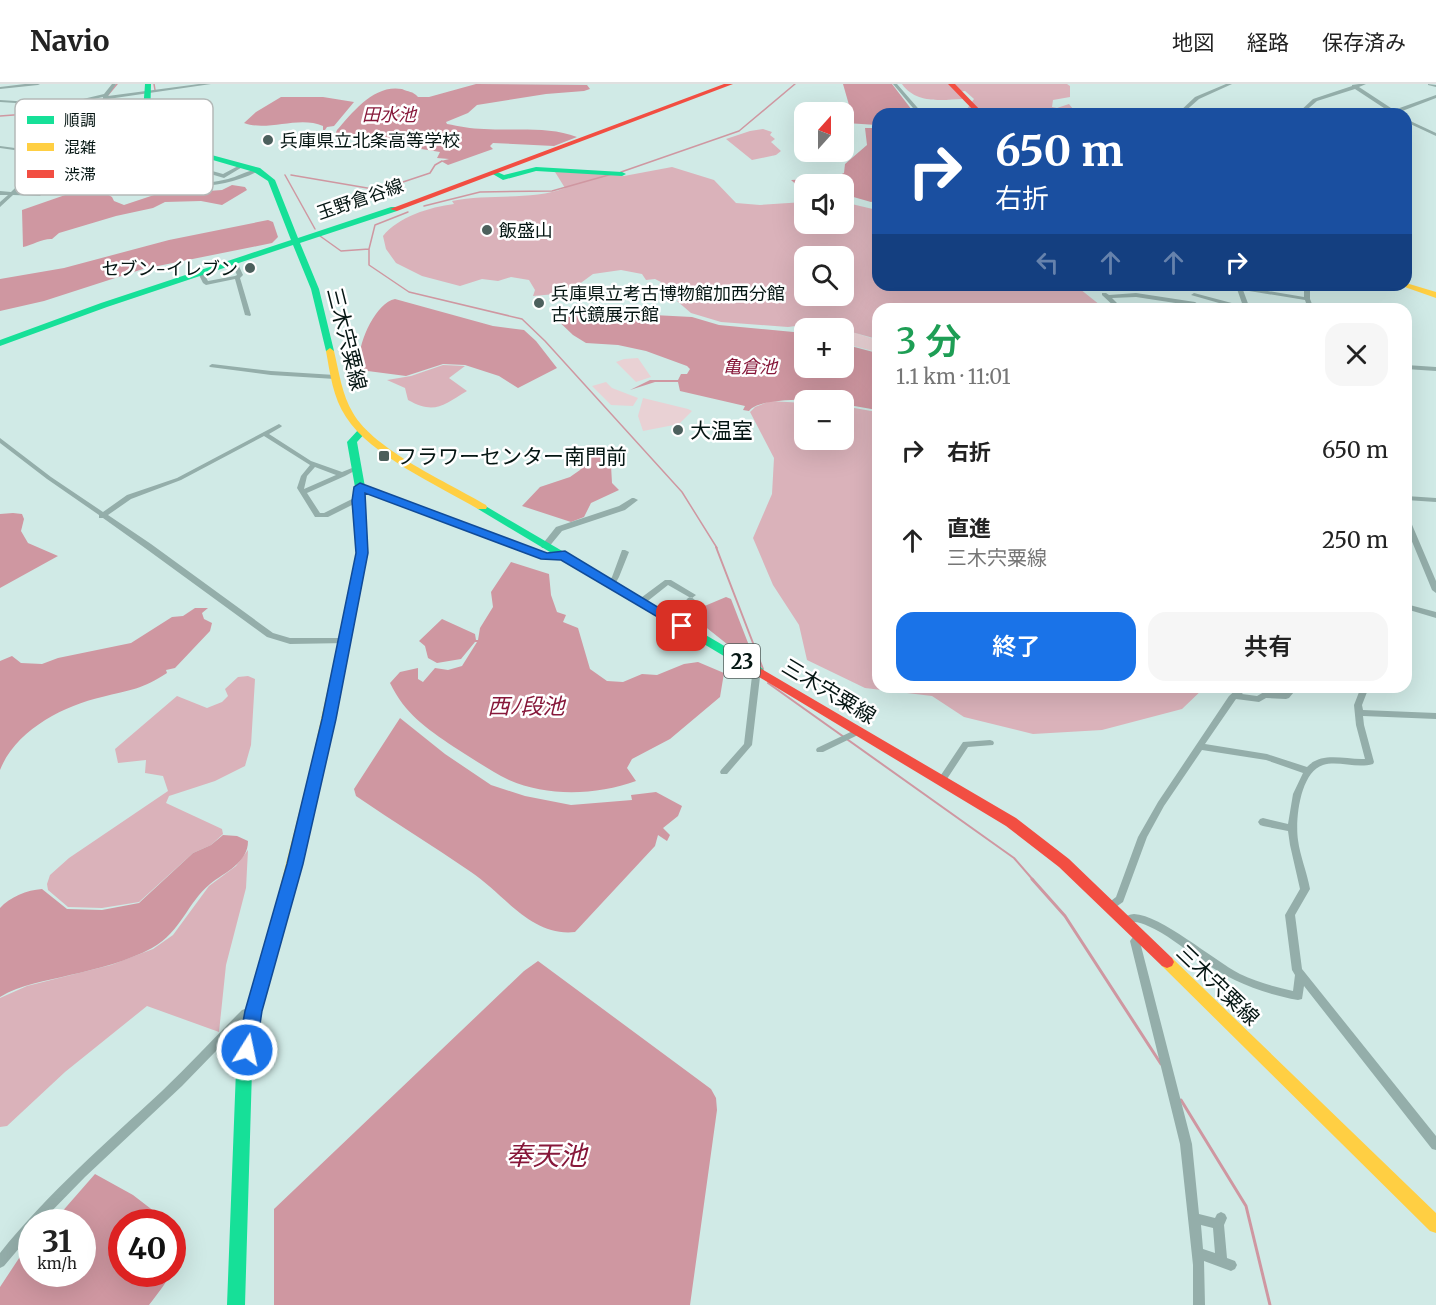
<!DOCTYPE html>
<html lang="ja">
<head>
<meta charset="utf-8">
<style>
	body { margin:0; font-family:Merriweather,"Noto Sans JP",serif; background:#f6f6f6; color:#222; height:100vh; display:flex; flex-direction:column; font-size:22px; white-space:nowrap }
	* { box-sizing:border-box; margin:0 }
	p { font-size:20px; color:#767676 }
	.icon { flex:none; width:33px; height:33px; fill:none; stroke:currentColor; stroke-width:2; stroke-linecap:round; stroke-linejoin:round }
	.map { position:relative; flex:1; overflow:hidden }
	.drawer { position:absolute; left:872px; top:219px; width:540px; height:390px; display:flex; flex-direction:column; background:#fff; border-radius:18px; box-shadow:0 6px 24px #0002 }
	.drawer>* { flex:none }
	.top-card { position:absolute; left:872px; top:24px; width:540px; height:183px; border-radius:18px; box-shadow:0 6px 24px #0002; background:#1a4fa0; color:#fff; overflow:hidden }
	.needle { width:39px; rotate:21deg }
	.controls { position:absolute; left:794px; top:18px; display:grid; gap:12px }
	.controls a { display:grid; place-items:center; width:60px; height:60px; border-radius:12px; background:#fff; box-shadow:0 6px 24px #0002; font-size:30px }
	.speed { position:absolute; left:18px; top:1125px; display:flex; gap:12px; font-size:30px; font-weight:700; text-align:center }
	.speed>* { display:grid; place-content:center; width:78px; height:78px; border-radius:50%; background:#fff; box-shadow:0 6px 24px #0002; line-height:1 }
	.speed small { font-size:15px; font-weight:400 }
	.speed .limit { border:9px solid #d22; background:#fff; color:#111 }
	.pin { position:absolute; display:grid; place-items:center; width:51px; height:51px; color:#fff; margin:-26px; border-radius:12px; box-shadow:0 3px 9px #0006 }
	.me { position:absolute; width:66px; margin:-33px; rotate:10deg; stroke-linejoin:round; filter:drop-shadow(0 0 4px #0008) }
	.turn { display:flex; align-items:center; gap:21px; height:126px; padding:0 24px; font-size:27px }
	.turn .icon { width:78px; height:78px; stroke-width:2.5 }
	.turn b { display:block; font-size:42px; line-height:51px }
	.lanes { display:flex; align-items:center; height:57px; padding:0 24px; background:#0003; justify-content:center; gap:30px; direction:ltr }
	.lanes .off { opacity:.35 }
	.round { display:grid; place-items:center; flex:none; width:63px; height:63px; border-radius:18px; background:#f6f6f6 }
	.overview { display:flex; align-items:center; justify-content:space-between; height:102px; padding:0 24px }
	h1 { font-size:36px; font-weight:600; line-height:45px; color:#1e9e55 }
	.cta { display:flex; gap:12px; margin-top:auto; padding:12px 24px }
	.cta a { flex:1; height:69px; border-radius:18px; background:#1a73e8; color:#fff; font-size:24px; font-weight:600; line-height:69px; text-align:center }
	.cta a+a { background:#f6f6f6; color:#222 }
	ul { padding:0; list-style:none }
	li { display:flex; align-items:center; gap:18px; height:90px; padding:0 24px }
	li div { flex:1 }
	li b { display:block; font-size:22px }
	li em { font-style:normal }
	header { display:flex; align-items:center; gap:36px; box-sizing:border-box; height:84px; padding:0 30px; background:#fff; border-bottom:2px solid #e0e0e0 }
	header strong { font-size:28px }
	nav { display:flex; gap:33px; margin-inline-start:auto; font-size:21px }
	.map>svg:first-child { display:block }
	.green { fill:#e9d1d4 }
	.forest { fill:#dab2ba; fill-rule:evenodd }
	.water { fill:#cf97a1 }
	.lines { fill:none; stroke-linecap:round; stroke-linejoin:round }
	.stream-far2 { stroke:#cf97a1; stroke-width:1.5 }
	.stream-far1 { stroke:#cf97a1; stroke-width:2 }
	.stream { stroke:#cf97a1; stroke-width:3 }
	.street { fill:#94aeaa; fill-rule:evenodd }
	.fast { fill:#16e098; fill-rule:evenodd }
	.slow { fill:#ffcf43; fill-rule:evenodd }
	.jam { fill:#f24e42; fill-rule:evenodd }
	.route { fill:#1a73e8; stroke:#114b97; stroke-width:1.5 }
	.poi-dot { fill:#4c605d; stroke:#fff; stroke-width:2 }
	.labels { text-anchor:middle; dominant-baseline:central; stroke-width:5; stroke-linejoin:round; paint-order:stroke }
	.far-water-label { font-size:18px; font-style:italic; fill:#87183a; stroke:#fff }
	.far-poi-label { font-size:18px; fill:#051613; stroke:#fff; text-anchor:start }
	.far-street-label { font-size:18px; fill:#051613; stroke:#fff }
	.shield { fill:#fff; stroke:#505c5a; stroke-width:1.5 }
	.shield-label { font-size:20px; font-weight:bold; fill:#051613 }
	.street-label { font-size:21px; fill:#051613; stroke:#fff }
	.poi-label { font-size:21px; fill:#051613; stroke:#fff; text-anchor:start }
	.water-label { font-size:22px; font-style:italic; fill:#87183a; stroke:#fff }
	.near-water-label { font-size:27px; font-style:italic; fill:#87183a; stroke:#fff }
	.key { fill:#fff; stroke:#b4b9b8; stroke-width:1.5 }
	.key-label { font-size:16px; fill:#051613 }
</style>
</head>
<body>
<header>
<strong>Navio</strong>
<nav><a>地図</a><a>経路</a><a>保存済み</a></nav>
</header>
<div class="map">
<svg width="1436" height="1221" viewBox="0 0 1436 1221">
	<rect width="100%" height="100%" fill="#d0eae6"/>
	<path class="green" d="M843,245L877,256V268L843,259Z
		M638,274L651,293L636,298L616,278L624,275Z
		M606,298L612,304L638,314L633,322L611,321L592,302Z
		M643,314L688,325L692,327L679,340L643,347L638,332Z"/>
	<path class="forest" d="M902,0H1067L1070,2V13L1053,16L1052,23L1057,24L1069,20L1077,30H966L963,29L973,28L967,25L974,15L965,7L958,8L963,15C941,16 916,20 902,0Z
		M763,45L772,48L770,51L775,55L771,58L781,67L776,71L752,76L726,55L750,47Z
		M672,83L714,96L736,119L760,121L804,118V140H843V118L877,126L878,201H1075L1105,225H878L877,255L819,239L788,243L721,238L691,229L677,217L696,216L659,202L661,198L655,195L646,196L642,190L621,186L593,190L567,209L533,212L535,206L529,196L511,193L498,197L482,195L460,202L422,192L396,179L386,165L383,152C398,133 430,123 454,120L452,117C489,109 533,117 565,104L555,88L613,89L624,92ZM804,172H843V212H804Z
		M443,281L465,282L449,294L467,307C443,321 435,331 408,316L405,304L387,296L411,292Z
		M770,317L804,319V356H843V322L877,328L878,603H1205L1182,625L1102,646L1033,650L964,633L932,612L865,604L807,576L799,541L773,501L753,454L772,410L774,374L750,328L755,323Z
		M248,592L255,595L251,661L245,682L215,697L169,712L166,719L222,745L223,750L211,761L193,769L139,818L102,824L68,823L48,806L47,800L50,791L69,774L168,707L163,692L145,689L146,676L118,679L115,665L177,612L207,624L222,618L228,612L225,605L238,593Z
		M248,766L246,804L226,881L219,948L147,922L65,988L7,1042L0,1043V914L27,902L111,881L153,865L173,851L209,802L236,782Z"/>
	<path class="water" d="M476,0L591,1H587L590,5L584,7L546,10L477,21L468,29L446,38L447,40C459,42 471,45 484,45C515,47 548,42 577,53L554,62L493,59L490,62L493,65L448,81L441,77L449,75L437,74L440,68L335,51L337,46C353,28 374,0 402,5C408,8 413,7 418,13H429Z
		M843,0H892L915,30H878L877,41L846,39L849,21Z
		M281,13H323L354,18L334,42L327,43L325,46H323V42C299,31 268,48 244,39L256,28Z
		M865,44H877V116L871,118L843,110V100H804V104H800L791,96L832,94L844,89L845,80L867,61Z
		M120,80L125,82L124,86L95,103L112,113L114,117L124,121L157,110L180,109L187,105L208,107L222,106L232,101L245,103L247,106L222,121L201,117L165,118L153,124L116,132L59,149L52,155C44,154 32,161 23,163L22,126L68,110L75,105L87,86Z
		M268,136L273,138L278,153L272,159L143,185L44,217L0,227V195L64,184L169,156Z
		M395,215L493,242L524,246L536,257L557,284L518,304L499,292L465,281L443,280L406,292L360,286C354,267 374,219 395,215Z
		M576,227L692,233L719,241L804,249V284H843V260L877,269V326L843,320V316C823,316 760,312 749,327L743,326L745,322L680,307L678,298H655L630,306L650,296H678L681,290H687L690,285L687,282L646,267L618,261L586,259L573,251L551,230Z
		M610,364L612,399L619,406L591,419L584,433L571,438L522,422L540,403L570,393L580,386L597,367Z
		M13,429L22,430L24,435L21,447L28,459L58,472L0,504V430Z
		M511,478L549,490L551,511L557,528L566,531L563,538L578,544L590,585L607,597L623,598L642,590L657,591L684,580L698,578L724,589L720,613L670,655L632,675L627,684L636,697C597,711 548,713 509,696C490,687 472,674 454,663C426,644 405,630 390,599L400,588L418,584V595L423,598L435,584L448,586L462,582L477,558H475L461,575L437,579L428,574L425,562L419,557L442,535L475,550L476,556H478L480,544L493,523L491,508Z
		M726,513L731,515L755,577L727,560L688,529Z
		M195,524H208L202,529L204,535L212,539L210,547L175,584L166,586L167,589C143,605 130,606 102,613C63,622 16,646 0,686V577L12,572L21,579L42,580L58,574L131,559L172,533L183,532Z
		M400,634L445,670L491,701L525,712L571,721L632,716L631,711L656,708L682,722L678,732L663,744L670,751L667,757L658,751L655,762L575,848C531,853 503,809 471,788C433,762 394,738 356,712L354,705Z
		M223,751L237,752L248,757C248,779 225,788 210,800C187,819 182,847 152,864C128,877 97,885 70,891C46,897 21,900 0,913V824C10,813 27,806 42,805L67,825L102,826L139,819L193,769L211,761Z
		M538,877L711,1005L716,1014L717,1026L690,1221H274V1125L524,887Z
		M95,1090L133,1111L168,1138H122V1190H172L173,1142L178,1146C179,1184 171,1192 149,1221H0V1203L31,1156L32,1190H82V1138H53Z"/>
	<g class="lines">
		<path class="stream-far2" d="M154,0L155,6
			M107,12L117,0
			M0,32L27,30L64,21
			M621,88L739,47L795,0
			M285,91L315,145
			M291,91L379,106L430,89L435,81L442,77
			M424,122L480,108L552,107L612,90
			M408,128L375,141L369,165V181L409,208L522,235L545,257L682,408L717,464
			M320,152L341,167L369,165"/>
		<path class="stream-far1" d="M716,463L763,585
			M768,599L1014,774L1034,797"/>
		<path class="stream" d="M1032,795L1065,832L1161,980
			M1181,1016L1246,1122L1270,1221"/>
		<path class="street" d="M25,0H40L38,1L0,5V3Z
			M112,0H116L108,12L199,0H211L108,15L106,22C119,36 128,49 149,50V52C129,54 116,38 104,25L57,69L81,73L197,69H199V71L77,75L40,112L13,111L0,123V118L8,111H0V107L11,108L49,71L0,64V62L52,69L102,22L103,13L62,22L0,18V16L62,20L104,10ZM54,72L72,74L37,109L16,108Z
			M893,0H897L923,30H918Z
			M1226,0H1232L1199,15L1182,30H1177L1195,13Z
			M1359,0H1366L1359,3L1394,26L1436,11V14L1397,29L1398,30H1393L1355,5L1317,17L1302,30H1297L1313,15L1352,2V1Z
			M1428,0L1436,1V3L1428,1Z
			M1406,35L1436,49V52L1406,38Z
			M208,72L210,73V74L194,82L223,90L240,81L244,82L224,94L190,84L181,89L207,96L208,97L205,99L177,91L165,97C186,102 207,100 228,95C237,93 252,84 260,86C249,93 237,96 225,99C187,107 165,100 130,89L121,94L149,103V105L147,106L114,94L129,85L160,95Z
			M234,176L237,178L243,191L240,194L251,231L250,232L245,231L235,195L206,201L203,199L198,189L203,188L208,197L235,192L237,191L231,178Z
			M1219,201H1232L1304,213V201H1310V215L1314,225H1308L1305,216L1243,206L1250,225H1240L1191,211L1194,209L1243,222L1237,205Z
			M1102,209H1106L1109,211L1136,209L1195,218L1198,220L1195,222L1136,213L1112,214L1123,225H1117L1102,211Z
			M212,280L271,287L335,291L338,293L335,295L271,291L210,283L209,282Z
			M1406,281L1436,283V287L1406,285Z
			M279,340L282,342L281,343L269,350L311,377L342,388L357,382L360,384L345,392L307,409L320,429H324L356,413H360L362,415L360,417L328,433H315L297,404L301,392L310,381L264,352L181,396L131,415L108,431L151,460L273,549L290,554H344L348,557L347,559L290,560L267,553L145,464L103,434H99V431L47,395L0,359V354L51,393L103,428L127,411L177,394ZM315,383L336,391L304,405L307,392Z
			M360,401L547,471H555L561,468L565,470L557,475H543L358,404L357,403Z
			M1406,412L1436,414V418L1406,416Z
			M632,414H634L638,416L625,426L562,447L548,464H542L541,462L556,443L619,422Z
			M1406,434L1410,436L1436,497V509L1432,506L1406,443Z
			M622,466H625L629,468L619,493L614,502H608L607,500L612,493Z
			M665,496H671L696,511L692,514L689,513L668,501L644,520H638L637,518L638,516Z
			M691,513L695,516L685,526L691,536L685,544H679L678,542L683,536L677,526L688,514Z
			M1406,520L1436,528V534L1406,525Z
			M759,585L763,588L760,593L752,661L727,690H721L720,688L721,686L744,660L752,592L756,586Z
			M1239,603H1248L1242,610L1257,612L1264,608L1284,609L1289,603H1298L1289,614L1286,615L1266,614L1259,618L1236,615L1205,660L1267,670L1307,683C1322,667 1345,676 1365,675L1356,641L1354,621L1361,603H1369L1362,621L1363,626L1436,629V635L1363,632L1364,641L1374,678L1373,680C1356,685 1338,676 1323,681C1300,688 1295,736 1298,756C1300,772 1307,788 1310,805L1295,831L1302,885L1436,1052V1066L1432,1065L1304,902L1302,915L1298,916C1260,909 1231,897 1199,875C1183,864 1165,849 1148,842C1144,840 1138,838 1134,838C1129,838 1126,841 1121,840L1119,837L1121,834C1125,833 1130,830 1134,830C1161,831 1213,876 1240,890C1257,898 1275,903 1293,907L1295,891L1292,886L1285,831L1300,805L1290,761L1288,747L1263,742L1260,741L1258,738L1260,735L1263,734L1288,740L1293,710L1303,689L1266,676L1202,666L1164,722L1147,753L1123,818L1110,827L1107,826L1105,823L1107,820L1116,813L1138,753L1158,718L1229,612Z
			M859,644L862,645L863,647L862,649L823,668H817L816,666L817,664Z
			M990,656L993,657L994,659L993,661L968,663L945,698H939L938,696L939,694L963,658Z
			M1139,848L1142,849L1144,852L1140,858L1192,1060L1199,1130L1215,1134L1217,1130L1221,1128L1225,1130L1227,1134L1224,1141L1227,1174L1235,1177L1237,1181L1235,1185L1231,1187L1204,1177L1205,1221H1193V1181L1180,1060L1130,857L1136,849ZM1201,1141L1213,1144L1215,1169L1203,1165Z
			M254,922L258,924L259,927L258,930L249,933L182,1002L85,1093L41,1138H32V1149L4,1182L0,1184V1169C48,1109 106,1059 162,1007C189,981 215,953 242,926Z"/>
		<path class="fast" d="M145,0H151L150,37L156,56L260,84L275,96L298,154L391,123H397V127L300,159L319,205L334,267L333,269L330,270L326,267L311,205L293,161L107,223L0,262V256L101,219L291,156L268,97L254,88L151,58C139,40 144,21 145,0Z
			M536,83L622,88L626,90L622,92L536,87L503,96L491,89L495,87L504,91Z
			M362,344L367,347L357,358L365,403L363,417L367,469L364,486L359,490L354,486L357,469L353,417L355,403L347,358L359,345Z
			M482,420L762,584L764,587L762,590H754L478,425L477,423Z
			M267,876L272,878L274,882L261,927L252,986L245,1221H227L236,986L247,927L260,882L262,878Z"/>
		<path class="slow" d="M1406,199L1436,208V214L1399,201H1406Z
			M330,264L334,267C339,288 342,311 353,329C374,366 449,399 486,421L487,423L486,425H478C439,402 370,371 346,333C333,314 330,289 326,267Z
			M359,482L364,486L323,685L274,882L272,886L267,888L262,886L260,882L310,685L354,486Z
			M1167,872L1172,874L1436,1129V1149L1430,1147L1162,882L1160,878L1162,874Z"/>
		<path class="jam" d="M724,0H733L397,127L390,125Z
			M948,0H955L984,30H977Z
			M758,583L1016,734L1069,775L1172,874L1174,878L1172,882L1167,884L1162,882L1059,783L1006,742L754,590L752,587L754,584Z"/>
	</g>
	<path class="route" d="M360,399L547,469L565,467L689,542L687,545H678L561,476L541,475L365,409L368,469L336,635L303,780L262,927L256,966L253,972L247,974L241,972L238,966L245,927L287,780L322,635L356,469L352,417L354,403Z"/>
	<g class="poi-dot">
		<circle cx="268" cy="56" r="6"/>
		<circle cx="487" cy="146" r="6"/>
		<circle cx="250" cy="184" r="6"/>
		<circle cx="539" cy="219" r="6"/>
		<circle cx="678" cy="346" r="6"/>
		<rect x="378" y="366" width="12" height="12" rx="3"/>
	</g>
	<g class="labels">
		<g class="far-water-label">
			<text x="389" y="30">田水池</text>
			<text x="750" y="282">亀倉池</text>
		</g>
		<g class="far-poi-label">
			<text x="280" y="56">兵庫県立北条高等学校</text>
			<text x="499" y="146">飯盛山</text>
			<text x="238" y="184" text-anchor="end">セブン-イレブン</text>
			<text x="551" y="209">兵庫県立考古博物館加西分館<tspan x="551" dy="21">古代鏡展示館</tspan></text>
		</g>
		<g class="far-street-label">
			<text transform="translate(360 115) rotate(-19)">玉野倉谷線</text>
		</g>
		<rect class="shield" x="724" y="560" width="36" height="34" rx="4.5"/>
		<g class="shield-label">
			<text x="742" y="577">23</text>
		</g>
		<g class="street-label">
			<text transform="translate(347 255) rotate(76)">三木宍粟線</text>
			<text transform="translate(829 607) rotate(31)">三木宍粟線</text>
			<text transform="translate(1218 901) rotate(44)">三木宍粟線</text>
		</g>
		<g class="poi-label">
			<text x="690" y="346">大温室</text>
			<text x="396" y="372">フラワーセンター南門前</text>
		</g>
		<g class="water-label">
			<text x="526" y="622">西ﾉ段池</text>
		</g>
		<g class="near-water-label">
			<text x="546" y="1071">奉天池</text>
		</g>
	</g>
	<rect x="15" y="15" width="198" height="96" rx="9" class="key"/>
	<rect x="27" y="32" width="27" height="8" fill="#16e098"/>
	<rect x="27" y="59" width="27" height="8" fill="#ffcf43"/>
	<rect x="27" y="86" width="27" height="8" fill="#f24e42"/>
	<g class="key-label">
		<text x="64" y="42">順調</text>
		<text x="64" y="69">混雑</text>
		<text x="64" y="96">渋滞</text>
	</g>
</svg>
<div class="controls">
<a><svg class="needle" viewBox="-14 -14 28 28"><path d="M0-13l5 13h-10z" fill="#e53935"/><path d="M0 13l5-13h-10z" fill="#767676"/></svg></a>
<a><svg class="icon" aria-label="sound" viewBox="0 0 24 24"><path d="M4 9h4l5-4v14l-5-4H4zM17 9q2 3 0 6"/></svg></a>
<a><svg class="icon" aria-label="search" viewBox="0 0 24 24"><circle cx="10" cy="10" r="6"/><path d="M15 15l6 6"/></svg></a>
<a>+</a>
<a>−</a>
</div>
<div class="speed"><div>31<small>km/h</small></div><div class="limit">40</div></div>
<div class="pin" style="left:682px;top:542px;background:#d93025"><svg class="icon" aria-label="arrive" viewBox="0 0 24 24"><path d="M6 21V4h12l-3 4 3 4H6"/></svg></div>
<svg class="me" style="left:247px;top:966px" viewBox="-20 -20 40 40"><circle r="17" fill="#1a73e8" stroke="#fff" stroke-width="3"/><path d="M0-11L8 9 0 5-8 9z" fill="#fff"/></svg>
<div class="top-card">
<div class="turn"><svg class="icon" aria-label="right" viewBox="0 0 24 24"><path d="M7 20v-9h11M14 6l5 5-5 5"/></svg><div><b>650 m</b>右折</div></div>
<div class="lanes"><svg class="icon off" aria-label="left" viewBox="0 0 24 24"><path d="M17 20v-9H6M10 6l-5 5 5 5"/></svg><svg class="icon off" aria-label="ahead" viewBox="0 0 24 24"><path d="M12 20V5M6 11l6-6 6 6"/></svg><svg class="icon off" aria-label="ahead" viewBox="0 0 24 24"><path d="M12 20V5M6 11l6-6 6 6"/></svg><svg class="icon" aria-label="right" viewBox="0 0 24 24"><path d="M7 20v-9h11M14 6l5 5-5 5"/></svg></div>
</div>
<section class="drawer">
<div class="overview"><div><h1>3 分</h1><p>1.1 km · 11:01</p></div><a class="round"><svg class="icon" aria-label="close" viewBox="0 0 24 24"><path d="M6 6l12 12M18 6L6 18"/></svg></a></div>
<ul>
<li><svg class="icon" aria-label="right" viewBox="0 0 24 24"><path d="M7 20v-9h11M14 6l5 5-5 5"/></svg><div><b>右折</b></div><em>650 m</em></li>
<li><svg class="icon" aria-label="ahead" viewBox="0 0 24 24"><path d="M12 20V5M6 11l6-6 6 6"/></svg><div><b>直進</b><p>三木宍粟線</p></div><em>250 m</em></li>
</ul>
<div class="cta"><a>終了</a><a>共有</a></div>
</section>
</div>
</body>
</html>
